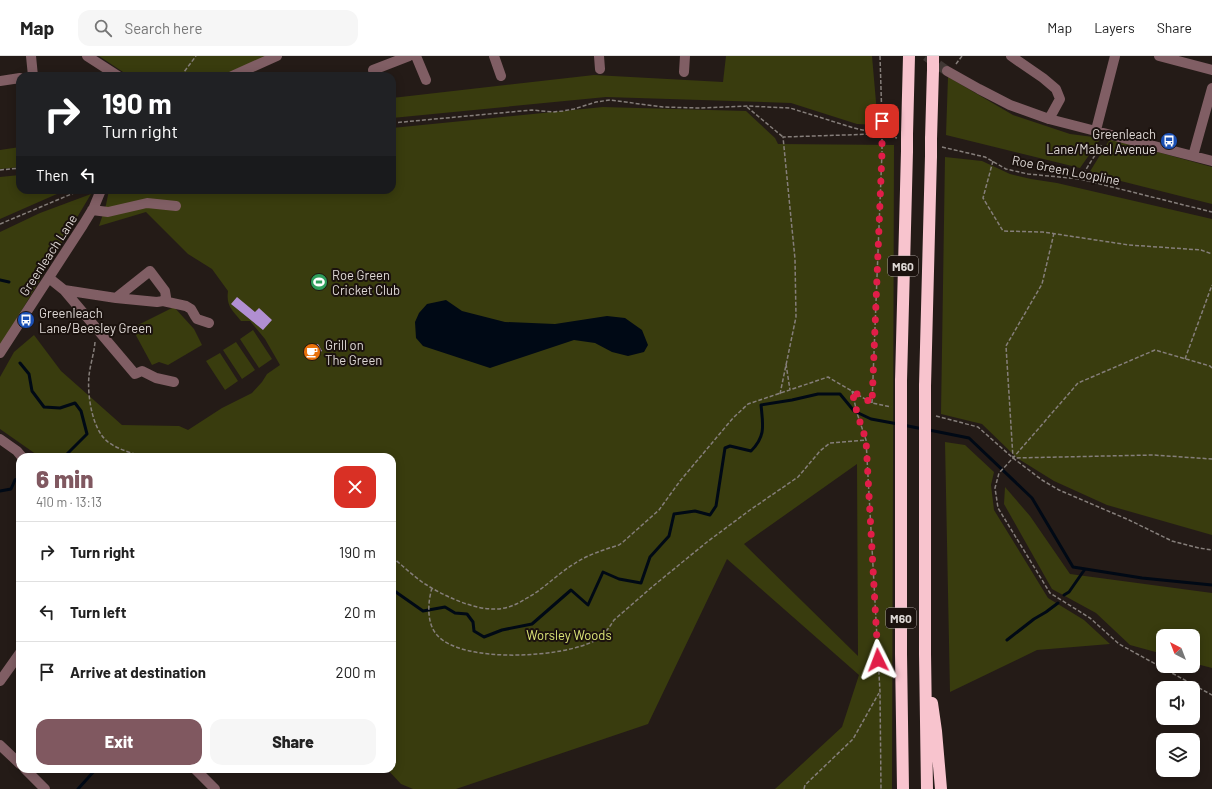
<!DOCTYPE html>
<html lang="en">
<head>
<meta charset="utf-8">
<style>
	body { margin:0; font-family:Barlow,sans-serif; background:#f6f6f6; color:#222; height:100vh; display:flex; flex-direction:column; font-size:15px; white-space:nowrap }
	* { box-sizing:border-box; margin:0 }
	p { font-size:13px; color:#767676 }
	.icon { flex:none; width:22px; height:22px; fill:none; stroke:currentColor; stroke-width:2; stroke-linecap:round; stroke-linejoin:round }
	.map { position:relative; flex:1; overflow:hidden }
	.panel { position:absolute; left:16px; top:397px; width:380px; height:320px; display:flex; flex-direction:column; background:#fff; border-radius:12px; box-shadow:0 2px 10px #0003 }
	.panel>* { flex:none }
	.guide { position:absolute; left:16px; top:16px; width:380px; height:122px; border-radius:12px; box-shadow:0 2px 10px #0003; background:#202124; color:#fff; overflow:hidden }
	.needle { width:26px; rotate:318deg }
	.controls { position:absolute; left:1156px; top:573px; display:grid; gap:8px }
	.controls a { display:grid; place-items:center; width:44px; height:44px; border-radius:8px; background:#fff; box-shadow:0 2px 10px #0003; font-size:20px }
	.pin { position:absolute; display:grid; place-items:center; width:34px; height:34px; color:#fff; margin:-17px; border-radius:8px; box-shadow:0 2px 6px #0006 }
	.me { position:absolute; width:44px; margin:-22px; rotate:357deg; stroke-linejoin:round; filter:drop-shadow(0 0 3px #0008) }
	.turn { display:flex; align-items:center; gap:14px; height:84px; padding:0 20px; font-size:18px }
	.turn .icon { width:52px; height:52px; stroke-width:2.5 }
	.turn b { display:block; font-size:28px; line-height:34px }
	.then { display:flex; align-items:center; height:38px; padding:0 20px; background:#0003; gap:8px; font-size:15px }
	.round { display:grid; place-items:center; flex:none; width:42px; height:42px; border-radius:12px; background:#f6f6f6 }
	.head { display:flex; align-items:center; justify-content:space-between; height:68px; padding:0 20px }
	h1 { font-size:24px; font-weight:800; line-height:30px; color:#805860 }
	.action { display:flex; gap:8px; margin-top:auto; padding:8px 20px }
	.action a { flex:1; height:46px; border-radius:12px; background:#805860; color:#fff; font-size:16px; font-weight:800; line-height:46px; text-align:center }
	.action a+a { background:#f6f6f6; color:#222 }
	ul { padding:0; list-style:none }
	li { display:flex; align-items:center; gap:12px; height:60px; padding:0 20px; border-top:1px solid #e0e0e0 }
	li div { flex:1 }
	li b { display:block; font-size:15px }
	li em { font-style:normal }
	header { display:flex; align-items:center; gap:24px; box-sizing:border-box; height:56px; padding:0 20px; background:#fff; border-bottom:1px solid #e0e0e0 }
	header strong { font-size:19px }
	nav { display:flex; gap:22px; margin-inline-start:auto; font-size:14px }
	.search { width:280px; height:36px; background:#f6f6f6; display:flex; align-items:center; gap:10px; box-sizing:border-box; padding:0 14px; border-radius:12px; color:#767676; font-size:15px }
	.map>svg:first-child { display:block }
	.green { fill:#393c0e; fill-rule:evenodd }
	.water { fill:#000915 }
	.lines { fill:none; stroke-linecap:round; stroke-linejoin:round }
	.stream { stroke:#000915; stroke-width:3 }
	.building { fill:#b18fd1 }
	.minor-tunnel { stroke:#403834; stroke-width:10; stroke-dasharray:10 5; stroke-linecap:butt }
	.path { stroke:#857e7a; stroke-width:1.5; stroke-dasharray:4 2; stroke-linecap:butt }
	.minor { stroke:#805e64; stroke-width:10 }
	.highway { stroke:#f8c4ce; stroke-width:12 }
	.path-bridge { stroke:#857e7a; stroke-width:1.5; stroke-dasharray:4 2; stroke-linecap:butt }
	.highway-bridge { stroke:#f8c4ce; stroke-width:12 }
	.route { stroke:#e11d48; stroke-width:7; stroke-dasharray:0 12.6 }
	.labels { text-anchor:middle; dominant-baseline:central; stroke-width:4; stroke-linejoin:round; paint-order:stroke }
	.shield { fill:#1b120e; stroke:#a49d9a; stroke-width:1 }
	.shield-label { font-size:12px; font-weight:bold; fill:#dfd9d6 }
	.poi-label { font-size:13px; fill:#dfd9d6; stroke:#1b120e; text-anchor:start }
	.street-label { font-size:13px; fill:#dfd9d6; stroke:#1b120e }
	.park-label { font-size:13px; fill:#dae377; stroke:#1b120e }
</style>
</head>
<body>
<header>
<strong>Map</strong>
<div class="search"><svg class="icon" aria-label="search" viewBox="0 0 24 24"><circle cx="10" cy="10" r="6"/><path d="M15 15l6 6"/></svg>Search here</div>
<nav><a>Map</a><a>Layers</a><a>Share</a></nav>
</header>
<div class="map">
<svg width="1212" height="733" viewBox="0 0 1212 733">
	<rect width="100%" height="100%" fill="#241b17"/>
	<path class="green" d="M99,0H267L221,20H129Z
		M726,0H872L878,69L857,68L791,47L606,41L392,62V42L594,19L723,26Z
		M948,21L1013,59L1070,78L1101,82L1080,112L946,79Z
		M603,51L746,55L775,82L778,88L894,89L892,733H775L842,671L859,619L727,503L648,668L456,733H413L401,728L387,713H392V401H76L73,398L59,401H40L0,373V321L14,296L34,279L61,315L122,369L179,370L188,374L222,352L252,337L262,326L267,318L280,309L265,283L250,265H241C232,254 226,250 228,235L212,213L188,198L146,156L99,170L106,149L109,134H392V72ZM857,408L858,600L744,488Z
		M1110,83L1212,111V148L1089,117Z
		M20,91V111L0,113V94Z
		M945,101L982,105L1010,118L1031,123L1057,127L1212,163V479L1107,449L1054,425L1017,402L982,368L941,358Z
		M20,119V134H66L0,163V121Z
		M91,138L0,291V176L40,157Z
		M174,251L194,273L202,289L168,309L159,306L152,309L132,272Z
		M253,274L272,303L259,312L240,283Z
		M236,286L255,314L242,323L223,294Z
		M220,297L238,325L225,334L206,305Z
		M945,386L965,389L994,416L991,429L994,454L1048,542L1084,564L1110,588L1037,594L950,636Z
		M1005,431L1030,460L1070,518L1212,537V612L1193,607V580H1163V598L1130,589L1096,557L1052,533L1004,448Z"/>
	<path class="water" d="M446,244L462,255L505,266L555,268L607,260L625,262L642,274L648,289L644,296L628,300L612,296L595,287L574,284L490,312L423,290L416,282L415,266L419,257L427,248Z"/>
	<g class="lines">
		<path class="stream" d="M0,224L9,226
			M20,307L29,318L32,335L44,351L60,352L75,347L81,355L87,378L64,401
			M903,369L923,373
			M929,374L969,382L1032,442L1073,511L1142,522L1212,529
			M0,435L11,433L15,424L20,422
			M392,531L393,534L423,555L445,551L455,557L467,558L473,566L474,575L484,581L502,574L532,568L571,534L588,549L603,516L619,523L641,527L650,501L669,480L674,458L695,455L710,459L716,450L725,392L730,390L751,395C766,380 763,369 761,349L792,344L818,338H840L854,355L871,363L898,368
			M1064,539L1069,536L1085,513
			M1007,584L1034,563L1046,556L1058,547
			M78,733L96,713"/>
	</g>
	<path class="building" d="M237,241L255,256L259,252L272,264L263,274L231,248Z
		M318,288L322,295L307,303L303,296Z"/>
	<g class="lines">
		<path class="minor-tunnel" d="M926,0L947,15"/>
		<path class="path" d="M880,0L882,65
			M956,8L962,0
			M181,20L196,0
			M747,51L783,81
			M392,67L532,54L553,56L563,55L574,53L596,46L610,44L663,51L699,52L747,50L790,52L854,72L897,82
			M942,91L985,101L1006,113L1028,118L1080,123L1212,156
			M993,105L983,142L1003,175L1043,176L1129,189L1201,194L1212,198
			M0,114L20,112
			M1080,123L1102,88
			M0,168L81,134
			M1054,177L1042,228L1006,290L1013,402L1153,399L1212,403
			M95,286C94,298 90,309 89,320C87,338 92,374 108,386C119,394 134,398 146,401
			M1185,303L1212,229
			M786,308L790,334
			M1212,312L1210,310L1155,294L1078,327L1013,402L999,417L995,432L998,452L1050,537L1090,562L1119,588L1212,639
			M852,335L857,357L866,384L880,636L881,733
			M780,338L796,261L795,203L783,81L875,78
			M872,347L882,96
			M936,360L978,371L1013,402L1042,424L1059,434L1129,464L1172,485L1199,492L1212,494
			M392,501C403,510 413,520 425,528C444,540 474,554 496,553C507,553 518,548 527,542C544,533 557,518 574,508C587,499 603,494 619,489L623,486L659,454L680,425L733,362L748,348L828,321L872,347L891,351
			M432,532C428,545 426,567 437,579C462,608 564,602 596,584C604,579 609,572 614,564L652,531L707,486L750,454L798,421L820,395L830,387L866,384
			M804,733L805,729L853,683L879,637"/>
		<path class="minor" d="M31,0L33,20
			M87,0L118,20
			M416,0L426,24
			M494,0L501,20
			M599,0L600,13
			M1011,0L1043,22L1056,33L1060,43L1049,63
			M1159,0L1212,14
			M373,14L409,0
			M947,15L979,33L1010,49L1049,63L1212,105
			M684,16L685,0
			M232,20L277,0
			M0,25L20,22
			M1096,74L1115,0
			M1193,100L1212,32
			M92,154L108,156L147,147L176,150
			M49,222L64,234L135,318L142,315L156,322L174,326
			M64,234L116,242L150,215L165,235L166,241L163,245L157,246L116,242
			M163,245L186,250L191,253L195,260L197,263L209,267
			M0,297L83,169L94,151L101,134
			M0,383L17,395L22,401
			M0,625L20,597
			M0,689L20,708
			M25,713L45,733
			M195,713L215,733"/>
		<path class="highway" d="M907,78L909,0
			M931,83L933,14
			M901,325L907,95
			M925,330L931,100
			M901,390V598L903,733
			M925,403V598L927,733
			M932,647L936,675L941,733"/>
		<path class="path-bridge" d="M882,65V96"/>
		<path class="highway-bridge" d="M933,14V0
			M907,95V78
			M931,100V83
			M925,330V403
			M901,390V325"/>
	</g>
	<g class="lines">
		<path class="route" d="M878,604L866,384L857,357L852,335L872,347L882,96V65"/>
	</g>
	<defs>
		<g id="bus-disc" transform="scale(0.9)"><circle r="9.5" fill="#1a4fb4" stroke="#1b120e"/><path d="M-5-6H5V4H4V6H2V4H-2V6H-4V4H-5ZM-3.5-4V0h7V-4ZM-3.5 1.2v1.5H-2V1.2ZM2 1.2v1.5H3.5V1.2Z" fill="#fff"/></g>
		<g id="stadium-disc" transform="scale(0.9)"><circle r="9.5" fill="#2e9e5b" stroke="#1b120e"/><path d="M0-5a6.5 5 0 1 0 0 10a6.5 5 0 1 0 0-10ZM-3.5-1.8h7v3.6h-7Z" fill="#fff"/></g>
		<g id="cafe-disc" transform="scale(0.9)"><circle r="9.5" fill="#e8710a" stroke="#1b120e"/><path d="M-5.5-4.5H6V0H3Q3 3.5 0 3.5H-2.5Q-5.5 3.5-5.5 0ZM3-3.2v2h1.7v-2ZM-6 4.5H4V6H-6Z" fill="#fff"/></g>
	</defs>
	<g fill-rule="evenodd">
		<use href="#bus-disc" x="1169" y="85"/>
		<use href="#stadium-disc" x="319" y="226"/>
		<use href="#bus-disc" x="26" y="264"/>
		<use href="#cafe-disc" x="312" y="296"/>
	</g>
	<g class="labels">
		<g class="shield">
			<rect x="888" y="200" width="30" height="20" rx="3"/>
			<rect x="886" y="552" width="30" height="20" rx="3"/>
		</g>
		<g class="shield-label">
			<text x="903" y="210">M60</text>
			<text x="901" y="562">M60</text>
		</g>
		<g class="poi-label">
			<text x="1156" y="78" text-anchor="end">Greenleach<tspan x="1156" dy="15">Lane/Mabel Avenue</tspan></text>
			<text x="332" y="219">Roe Green<tspan x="332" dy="15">Cricket Club</tspan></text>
			<text x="39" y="257">Greenleach<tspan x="39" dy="15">Lane/Beesley Green</tspan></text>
			<text x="325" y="289">Grill on<tspan x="325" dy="15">The Green</tspan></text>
		</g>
		<g class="street-label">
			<text transform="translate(1066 114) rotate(11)">Roe Green Loopline</text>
			<text transform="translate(48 199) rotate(-57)">Greenleach Lane</text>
		</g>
		<g class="park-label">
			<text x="569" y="579">Worsley Woods</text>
		</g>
	</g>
</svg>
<div class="controls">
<a><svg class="needle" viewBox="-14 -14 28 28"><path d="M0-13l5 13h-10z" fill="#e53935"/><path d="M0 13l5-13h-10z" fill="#767676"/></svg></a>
<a><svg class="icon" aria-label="sound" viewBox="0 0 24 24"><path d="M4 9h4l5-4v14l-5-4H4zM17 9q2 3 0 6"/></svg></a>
<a><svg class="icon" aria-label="layers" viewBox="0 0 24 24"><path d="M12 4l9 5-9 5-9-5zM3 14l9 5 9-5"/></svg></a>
</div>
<div class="pin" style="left:882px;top:65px;background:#d93025"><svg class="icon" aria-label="arrive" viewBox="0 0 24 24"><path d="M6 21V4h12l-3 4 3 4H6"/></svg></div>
<svg class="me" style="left:878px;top:604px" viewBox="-20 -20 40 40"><path d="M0-17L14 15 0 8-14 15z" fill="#e11d48" stroke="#fff" stroke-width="4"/></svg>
<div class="guide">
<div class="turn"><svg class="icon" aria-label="right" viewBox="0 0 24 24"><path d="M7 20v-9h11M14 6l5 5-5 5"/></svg><div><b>190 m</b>Turn right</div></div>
<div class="then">Then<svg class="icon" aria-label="left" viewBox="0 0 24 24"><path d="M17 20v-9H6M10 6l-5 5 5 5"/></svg></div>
</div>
<section class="panel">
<div class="head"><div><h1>6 min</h1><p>410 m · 13:13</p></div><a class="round" style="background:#d93025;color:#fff"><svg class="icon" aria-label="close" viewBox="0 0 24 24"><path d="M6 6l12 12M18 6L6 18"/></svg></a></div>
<ul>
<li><svg class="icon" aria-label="right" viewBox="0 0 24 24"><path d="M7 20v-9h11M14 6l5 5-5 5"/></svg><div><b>Turn right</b></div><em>190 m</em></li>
<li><svg class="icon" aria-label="left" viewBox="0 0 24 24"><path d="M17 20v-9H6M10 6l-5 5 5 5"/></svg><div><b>Turn left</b></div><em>20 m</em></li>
<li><svg class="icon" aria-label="arrive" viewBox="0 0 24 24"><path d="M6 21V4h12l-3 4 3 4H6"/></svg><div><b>Arrive at destination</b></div><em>200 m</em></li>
</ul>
<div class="action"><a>Exit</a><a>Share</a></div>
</section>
</div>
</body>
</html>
